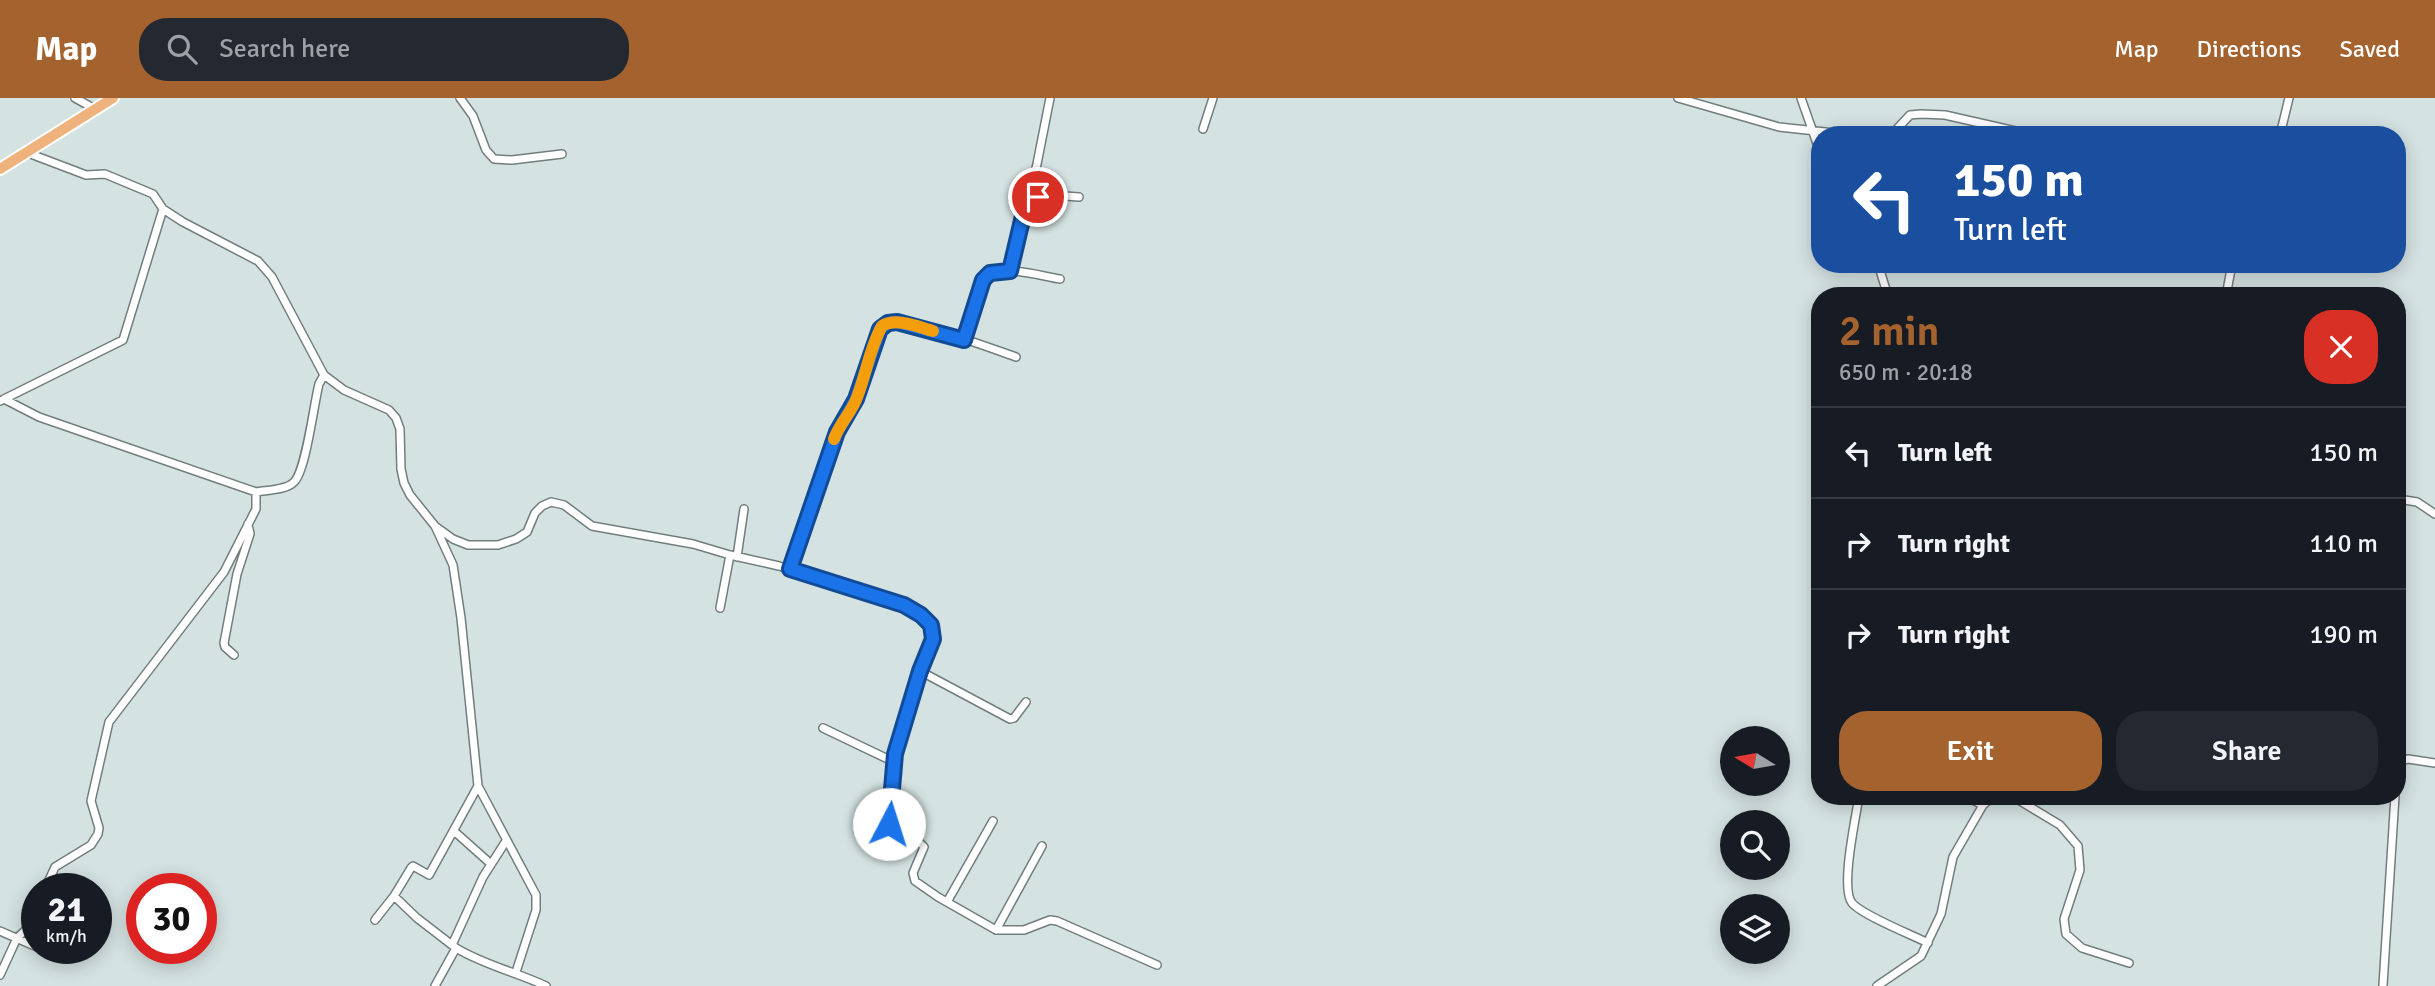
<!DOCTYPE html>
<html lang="en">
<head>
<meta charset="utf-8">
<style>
	body { margin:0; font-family:Signika,sans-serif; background:#242831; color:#f1f3f6; height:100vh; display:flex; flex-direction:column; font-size:26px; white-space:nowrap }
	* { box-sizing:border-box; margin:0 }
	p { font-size:23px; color:#9ea1a6 }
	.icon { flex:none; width:38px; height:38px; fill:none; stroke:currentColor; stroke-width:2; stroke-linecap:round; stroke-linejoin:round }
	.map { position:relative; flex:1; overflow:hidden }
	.drawer { position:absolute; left:1811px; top:189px; width:595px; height:518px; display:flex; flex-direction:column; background:#171b24; border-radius:28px; box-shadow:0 4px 18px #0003 }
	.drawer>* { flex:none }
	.hud { position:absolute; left:1811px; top:28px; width:595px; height:147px; border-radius:28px; box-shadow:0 4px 18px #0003; background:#1a4fa0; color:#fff; overflow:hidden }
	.needle { width:46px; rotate:281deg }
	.buttons { position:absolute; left:1720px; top:628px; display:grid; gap:14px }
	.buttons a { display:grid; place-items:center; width:70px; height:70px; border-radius:50%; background:#171b24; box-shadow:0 4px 18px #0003; font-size:35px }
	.speed { position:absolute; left:21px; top:775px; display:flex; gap:14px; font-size:35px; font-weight:700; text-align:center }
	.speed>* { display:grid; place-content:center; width:91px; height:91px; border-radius:50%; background:#171b24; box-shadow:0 4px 18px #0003; line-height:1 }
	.speed small { font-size:18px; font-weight:400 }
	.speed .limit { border:10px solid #d22; background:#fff; color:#111 }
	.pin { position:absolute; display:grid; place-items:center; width:60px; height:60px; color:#fff; margin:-30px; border:4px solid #fff; border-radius:50%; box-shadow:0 2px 7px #0007 }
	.me { position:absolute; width:77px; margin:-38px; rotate:5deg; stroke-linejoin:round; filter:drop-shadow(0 0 5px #0008) }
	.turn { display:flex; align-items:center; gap:24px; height:147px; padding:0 28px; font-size:32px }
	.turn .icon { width:91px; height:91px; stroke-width:2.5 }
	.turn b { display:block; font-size:49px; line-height:60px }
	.round { display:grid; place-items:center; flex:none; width:74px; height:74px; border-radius:28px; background:#242831 }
	.head { display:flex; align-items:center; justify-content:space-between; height:119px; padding:0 28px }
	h1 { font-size:42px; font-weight:600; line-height:52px; color:#a4622f }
	.action { display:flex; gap:14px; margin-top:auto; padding:14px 28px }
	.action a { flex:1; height:80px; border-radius:28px; background:#a4622f; color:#fff; font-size:28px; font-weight:600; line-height:80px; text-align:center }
	.action a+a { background:#242831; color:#f1f3f6 }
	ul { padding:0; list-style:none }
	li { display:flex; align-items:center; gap:21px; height:91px; padding:0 28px; border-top:2px solid #363941 }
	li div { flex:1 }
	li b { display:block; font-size:26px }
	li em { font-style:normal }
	header { display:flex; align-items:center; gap:42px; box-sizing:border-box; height:98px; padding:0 35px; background:#a4622f; color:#fff }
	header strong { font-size:33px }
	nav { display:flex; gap:38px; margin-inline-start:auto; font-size:24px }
	.search { width:490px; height:63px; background:#242831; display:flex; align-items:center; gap:18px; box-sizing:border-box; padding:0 24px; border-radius:28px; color:#9ea1a6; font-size:26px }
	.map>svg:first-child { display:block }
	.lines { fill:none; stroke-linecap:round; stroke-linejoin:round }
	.minor-casing { stroke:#727e7d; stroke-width:10 }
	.primary-casing { stroke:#fff; stroke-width:14 }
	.minor { stroke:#fff; stroke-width:7 }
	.primary { stroke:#f0b27d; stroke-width:10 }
	.route-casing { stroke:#114b97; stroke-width:18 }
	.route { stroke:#1a73e8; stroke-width:12 }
	.slow { stroke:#f59e0b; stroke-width:12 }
</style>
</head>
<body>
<header>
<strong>Map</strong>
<div class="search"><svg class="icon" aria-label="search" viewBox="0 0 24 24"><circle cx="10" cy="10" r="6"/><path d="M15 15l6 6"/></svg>Search here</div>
<nav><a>Map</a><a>Directions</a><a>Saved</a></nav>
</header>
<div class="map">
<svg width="2435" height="888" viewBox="0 0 2435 888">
	<rect width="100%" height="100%" fill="#d4e2e1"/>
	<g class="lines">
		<g class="minor-casing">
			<path id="minor" d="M75,0L95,11
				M460,0L473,18L486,52L494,61L512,62L562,56
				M1678,0L1779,29L1853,37
				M1801,0L1820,54
				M1203,31L1213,0
				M1886,37L1895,33L1910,17L1921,16L1945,17L2033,37
				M2280,37L2289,0
				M28,55L86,77L105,76L153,96L163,111L183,124L258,163L272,179L324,277L344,292L389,312L396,320L400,331L401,371L404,385L410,397L435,428L453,467L461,520L478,688L536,797V812L516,874
				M1028,101L1065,98L1079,99
				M1878,166L1888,198
				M1010,173L1037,66L1050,0
				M2226,198L2232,166
				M964,241L983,182C999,164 1039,178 1060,181
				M4,301L39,319L256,394
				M0,303L123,242L163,111
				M2398,401L2417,404L2435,416
				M435,428L453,441L468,447H498L516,441L527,434L535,415L542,408L551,404L564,407L592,428L693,446L730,457L779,468L904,507L921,517L931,527L933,541L920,573L895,655L888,722C893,737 915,737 924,749L913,775L915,783L938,799L996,832H1024L1050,822L1057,823L1157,867
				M737,459L744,411
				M790,471L837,334L856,301L876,241L884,226C907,218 990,250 1016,259
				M720,510L730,457
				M234,557L225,549L224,545L237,476L250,436L248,426
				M920,573L1010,621L1014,620L1026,604
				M823,630L894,664
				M2398,664L2408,661L2435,665
				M1859,698C1856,719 1840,790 1852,805C1862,817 1912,837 1928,845
				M1964,698L1983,707
				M2012,698L2060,727L2078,748L2080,772L2064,821L2066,836L2082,850L2129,865
				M454,733L491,766
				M45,791L55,769L91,747L98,736L99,730L91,703L109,624L224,474L256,411V394C267,392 287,392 294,384C306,373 314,305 319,286L324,277
				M394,798L417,820L452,847
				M947,804L993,723
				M375,822L394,798L411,770L413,768L429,777L478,688
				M996,832L1042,748
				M0,833L37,849
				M40,850L59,858
				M456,850C484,867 516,874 546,888
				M0,877L17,840L31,827L37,816
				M2383,887L2395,698
				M435,888L456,850L452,847L483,779L506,743
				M1877,888L1921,858L1941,816L1953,759L1983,707L1994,698"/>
		</g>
		<g class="primary-casing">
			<path id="primary" d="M0,71L113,0"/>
		</g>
		<use href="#minor" class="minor"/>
		<use href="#primary" class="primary"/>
	</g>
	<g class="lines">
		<g class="route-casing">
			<path id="route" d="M889,726L895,656L920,573L933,541L931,527L921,517L904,507L790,471L837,334L856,301L880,231L888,225L897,224L964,242L983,182L990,175L1010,173L1027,101L1038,99"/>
		</g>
		<use href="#route" class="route"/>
		<path class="slow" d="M834,341C839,327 850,316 856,302C866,278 869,251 882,228C896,219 918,229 933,233"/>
	</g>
</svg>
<div class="buttons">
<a><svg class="needle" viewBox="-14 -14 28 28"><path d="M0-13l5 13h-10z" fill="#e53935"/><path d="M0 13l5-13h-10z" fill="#9ea1a6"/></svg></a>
<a><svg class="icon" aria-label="search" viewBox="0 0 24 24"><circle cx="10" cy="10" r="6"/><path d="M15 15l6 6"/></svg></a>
<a><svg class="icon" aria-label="layers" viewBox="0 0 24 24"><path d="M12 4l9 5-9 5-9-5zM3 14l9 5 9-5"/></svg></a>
</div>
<div class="speed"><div>21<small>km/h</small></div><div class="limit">30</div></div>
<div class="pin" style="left:1038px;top:99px;background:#d93025"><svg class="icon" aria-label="arrive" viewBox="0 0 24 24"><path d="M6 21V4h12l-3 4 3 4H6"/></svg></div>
<svg class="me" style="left:889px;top:726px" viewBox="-20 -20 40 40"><circle r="19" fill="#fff"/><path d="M0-13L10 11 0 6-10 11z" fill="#1a73e8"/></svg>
<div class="hud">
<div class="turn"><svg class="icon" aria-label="left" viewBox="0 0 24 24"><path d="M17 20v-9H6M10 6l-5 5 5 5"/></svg><div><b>150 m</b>Turn left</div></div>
</div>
<section class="drawer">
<div class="head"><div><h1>2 min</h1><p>650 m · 20:18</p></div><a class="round" style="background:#d93025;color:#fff"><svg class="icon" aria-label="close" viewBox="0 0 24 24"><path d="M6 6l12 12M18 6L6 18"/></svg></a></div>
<ul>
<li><svg class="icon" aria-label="left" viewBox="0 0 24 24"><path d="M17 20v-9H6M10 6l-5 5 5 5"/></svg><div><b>Turn left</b></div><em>150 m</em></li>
<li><svg class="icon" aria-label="right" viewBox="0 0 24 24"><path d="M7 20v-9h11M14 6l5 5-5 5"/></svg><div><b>Turn right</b></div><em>110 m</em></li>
<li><svg class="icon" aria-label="right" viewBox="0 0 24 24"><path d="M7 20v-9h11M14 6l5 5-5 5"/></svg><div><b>Turn right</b></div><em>190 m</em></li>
</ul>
<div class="action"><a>Exit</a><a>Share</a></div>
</section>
</div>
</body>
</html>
